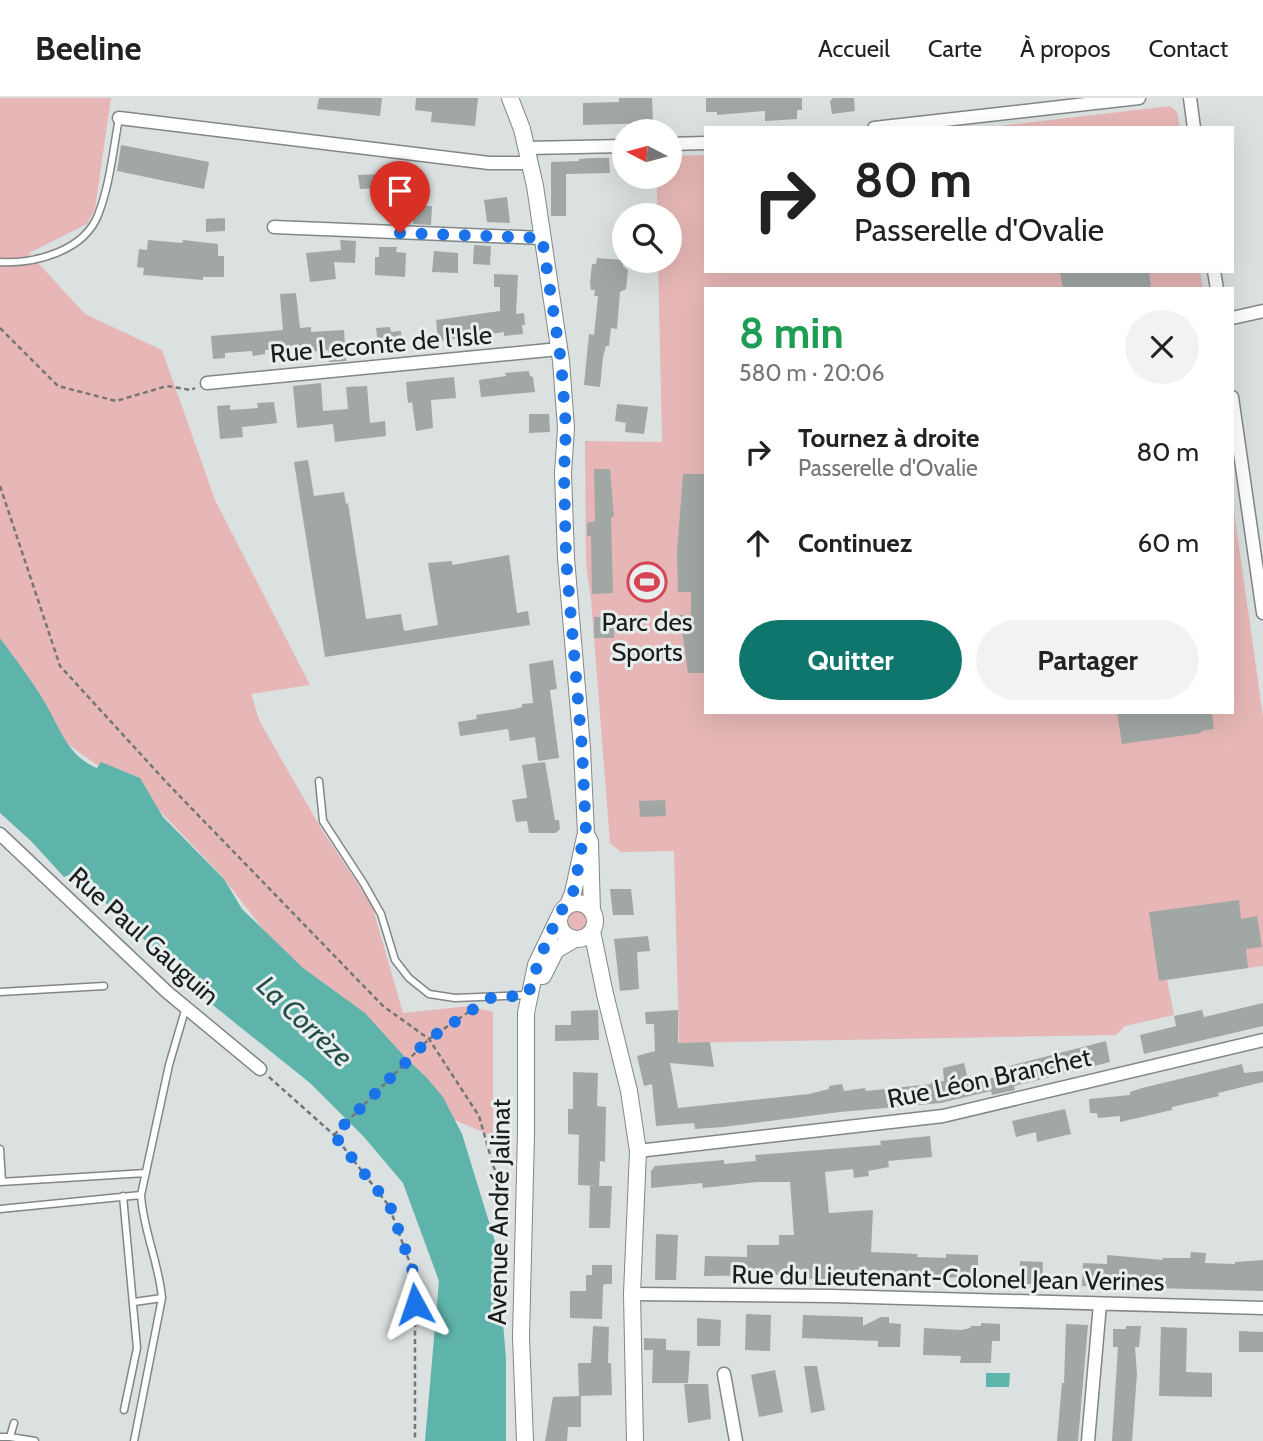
<!DOCTYPE html>
<html lang="fr">
<head>
<meta charset="utf-8">
<style>
	body { margin:0; font-family:Cabin,sans-serif; background:#f2f2f2; color:#222; height:100vh; display:flex; flex-direction:column; font-size:26px; white-space:nowrap }
	* { box-sizing:border-box; margin:0 }
	p { font-size:23px; color:#767676 }
	.icon { flex:none; width:38px; height:38px; fill:none; stroke:currentColor; stroke-width:2; stroke-linecap:round; stroke-linejoin:round }
	.map { position:relative; flex:1; overflow:hidden }
	.side { position:absolute; left:704px; top:189px; width:530px; height:427px; display:flex; flex-direction:column; background:#fff; border-radius:0px; box-shadow:0 7px 28px #0002 }
	.side>* { flex:none }
	.top-card { position:absolute; left:704px; top:28px; width:530px; height:147px; border-radius:0px; box-shadow:0 7px 28px #0002; background:#fff; color:#222; overflow:hidden }
	.needle { width:46px; rotate:276deg }
	.fabs { position:absolute; left:612px; top:21px; display:grid; gap:14px }
	.fabs a { display:grid; place-items:center; width:70px; height:70px; border-radius:50%; background:#fff; box-shadow:0 7px 28px #0002; font-size:35px }
	.pin { position:absolute; display:grid; place-items:center; width:60px; height:60px; color:#fff; margin:-72px -30px; border-radius:50% 50% 50% 0; rotate:-45deg; box-shadow:0 0 7px #0007 }
	.pin .icon { rotate:45deg }
	.me { position:absolute; width:77px; margin:-38px; rotate:355deg; stroke-linejoin:round; filter:drop-shadow(0 0 5px #0008) }
	.turn { display:flex; align-items:center; gap:24px; height:147px; padding:0 35px; font-size:32px }
	.turn .icon { width:91px; height:91px; stroke-width:2.5 }
	.turn b { display:block; font-size:49px; line-height:60px }
	.round { display:grid; place-items:center; flex:none; width:74px; height:74px; border-radius:37px; background:#f2f2f2 }
	.overview { display:flex; align-items:center; justify-content:space-between; height:119px; padding:0 35px }
	h1 { font-size:42px; font-weight:700; line-height:52px; color:#1e9e55 }
	.button { display:flex; gap:14px; margin-top:auto; padding:14px 35px }
	.button a { flex:1; height:80px; border-radius:42px; background:#0f766e; color:#fff; font-size:28px; font-weight:700; line-height:80px; text-align:center }
	.button a+a { background:#f2f2f2; color:#222 }
	ul { padding:0; list-style:none }
	li { display:flex; align-items:center; gap:21px; height:91px; padding:0 35px }
	li div { flex:1 }
	li b { display:block; font-size:26px }
	li em { font-style:normal }
	header { display:flex; align-items:center; gap:42px; box-sizing:border-box; height:98px; padding:0 35px; background:#fff; border-bottom:2px solid #e0e0e0 }
	header strong { font-size:33px }
	nav { display:flex; gap:38px; margin-inline-start:auto; font-size:24px }
	.map>svg:first-child { display:block }
	.green { fill:#e7b7b7 }
	.water { fill:#5eb4aa }
	.building { fill:#a0a7a5 }
	.lines { fill:none; stroke-linecap:round; stroke-linejoin:round }
	.service-casing { stroke:#818786; stroke-width:9 }
	.minor-casing { stroke:#818786; stroke-width:15 }
	.tertiary-casing { stroke:#818786; stroke-width:18 }
	.path { stroke:#727776; stroke-width:2.5; stroke-dasharray:5 3.5; stroke-linecap:butt }
	.service { stroke:#fff; stroke-width:6 }
	.minor { stroke:#fff; stroke-width:12 }
	.tertiary { stroke:#fff; stroke-width:16 }
	.route { stroke:#1a73e8; stroke-width:12; stroke-dasharray:0 21.6 }
	.labels { text-anchor:middle; dominant-baseline:central; stroke-width:6; stroke-linejoin:round; paint-order:stroke }
	.street-label { font-size:26px; fill:#1a1d1c; stroke:#e7eeed }
	.poi-label { font-size:26px; fill:#1a1d1c; stroke:#e7eeed }
	.water-label { font-size:28px; font-style:italic; fill:#244c47; stroke:#e7eeed }
</style>
</head>
<body>
<header>
<strong>Beeline</strong>
<nav><a>Accueil</a><a>Carte</a><a>À propos</a><a>Contact</a></nav>
</header>
<div class="map">
<svg width="1263" height="1343" viewBox="0 0 1263 1343">
	<rect width="100%" height="100%" fill="#dae1e0"/>
	<path class="green" d="M0,0H111L95,111L87,126L29,155L85,216L162,252L215,402L310,587L251,596L260,624L322,732L372,807L403,915L469,908L493,914V1038L391,996L221,777L157,710L65,644L45,605L0,540Z
		M1170,8L1177,14L1180,30H981Z
		M705,57V173H1200L1203,191H705V614H1232V399L1263,619V868L1167,881L1174,917L1125,928L1116,937L679,945L674,753L621,754L610,745L591,501L586,467L585,343L662,344L658,163H670V117H657V79H670V58Z
		M565 822a11 11 0 1 1 22 0a11 11 0 1 1-22 0Z"/>
	<path class="water" d="M0,540C15,561 31,581 44,603C60,629 66,657 97,670L101,664L140,680L163,719L224,781L242,811L303,870L365,915L404,958L427,980L443,999L462,1036L497,1150L506,1261V1343H425L439,1183L403,1085L364,1039L310,985L214,908L74,775L64,779L31,743L0,715Z
		M986,1275H1010L1009,1289H986Z"/>
	<path class="building" d="M319,0H382L380,18L317,11Z
		M416,0H478L475,28L431,24L432,14L415,12Z
		M619,0H652L653,25L583,27V5L619,4Z
		M706,0H802V12H797V21L765,23V13L717,17V14H706Z
		M833,0H854L855,13L832,16L830,3Z
		M121,47L209,64L204,91L117,73Z
		M590,60H609L610,75L566,76V118H551V64L579,63V61Z
		M379,76L380,90L360,91L358,77Z
		M507,99L510,125L487,124L484,102Z
		M413,108H432L431,127L413,126Z
		M225,120V133L206,134V121Z
		M148,142L182,145L183,142L218,146V158H224V179H203V182L143,177L144,170L137,169L139,151L147,152Z
		M340,142L356,143L355,165L334,164L336,181L310,184L306,155L341,152Z
		M474,147L491,148L490,167L473,166Z
		M379,149H397L396,154L406,155L405,179L375,177V159H379Z
		M434,153L458,155V175L432,174Z
		M597,160L623,162V168L628,172L626,191L620,194L617,231L611,230L609,248H606L603,259L600,289L584,287L589,236L594,237L598,198H594L595,192H591L590,185L592,166H596Z
		M1060,173H1149L1151,191H1063Z
		M494,176L518,177L516,216L524,215L525,227H522L523,236L504,238V234L438,243L436,222L500,213V189H494Z
		M296,195L300,230L311,229V234L344,232L346,263L329,264L328,252L290,256L289,250L265,252V256L253,258L252,253L225,255V260L213,261L211,238L283,232L280,196Z
		M390,229L391,234L401,233L402,252L379,255L376,230Z
		M529,273L530,278L533,279L535,294L481,299L479,282L506,278L505,275Z
		M454,279L456,300L431,302L433,330L416,333L412,304L408,305L406,284Z
		M321,285L323,313L348,311L346,289L367,288L370,325L385,323L386,338L335,344L333,326L297,330L293,288Z
		M274,304L277,325L242,329L243,339L220,341L217,308L230,307V312L258,310L257,305Z
		M617,306L648,309L644,336L625,334L626,325L615,323Z
		M529,316H549L550,334L529,335Z
		M308,362L314,398L344,394L346,406L348,405L366,521L401,516L404,533L438,527L428,465L452,463V467L509,457L517,515L528,513L530,527L325,559L294,364Z
		M594,371H610L614,419H611L613,495L592,496L591,438H587V425L595,423Z
		M683,376H705V575H688L680,517H691V494H678L677,454Z
		M594,519H614V540H594Z
		M553,562L557,591L550,592L559,660L538,663L535,639L510,643L508,631L460,638L458,624L477,621L476,617L515,611L522,609V606L533,605L529,566Z
		M1117,614H1212L1214,631L1201,633V635L1122,646Z
		M545,664L555,722H559L560,731L556,735H529L527,723L516,724L512,702L527,700L522,667Z
		M665,702L666,718L640,719L639,703Z
		M610,791H631L634,817H613Z
		M1239,802L1241,821L1257,818L1262,849L1246,851L1248,870L1159,883L1149,814Z
		M648,838L650,853L637,854L639,891L620,893L614,841Z
		M1263,905V928L1144,956L1140,937L1176,928L1174,918L1202,912L1204,919Z
		M598,912L599,942L555,943V927H571V913Z
		M678,912V945L710,944L714,969L670,965L678,1010L809,996L829,991V988L842,986L844,993L865,990L866,993L931,986V984L944,983L943,970L964,965L969,986L1010,975L1009,968L1106,943L1110,964L1014,988L1015,992L992,997L991,993L941,1005L840,1014L723,1029L695,1031L694,1025L656,1028L652,986L644,988L637,958L655,953L654,926H646L645,914Z
		M1242,966L1244,975L1263,973V984L1218,995L1219,998L1172,1009V1012L1120,1024V1018L1098,1020L1097,1015H1090L1089,1001L1130,997V994L1142,990Z
		M573,974L598,975L597,1008L606,1009L605,1064L600,1063L599,1088L578,1087L579,1037L568,1036V1011H573Z
		M1065,1011L1071,1036L1037,1044L1036,1034L1016,1039L1012,1023Z
		M930,1038L932,1059L888,1063L889,1069L868,1073L869,1078L854,1080L853,1071L825,1074L829,1115L873,1112L871,1154L918,1156L917,1159L946,1160V1156L978,1157V1180L935,1179V1184L779,1180V1177L704,1178L705,1158L747,1159V1147H779V1137H794L790,1084H757L703,1090L702,1085L651,1090V1073L655,1068L724,1062V1066L756,1063L755,1057L881,1047L880,1043Z
		M590,1088H612L610,1130H589Z
		M656,1136L678,1137L676,1182H655Z
		M1191,1154L1206,1155L1205,1165L1235,1166V1164L1263,1162V1193L1082,1188L1083,1165L1107,1166V1157L1163,1162L1162,1160H1190Z
		M1020,1163L1043,1164L1042,1186H1019Z
		M592,1167H612V1186H604L603,1189L602,1221L570,1220V1193H586V1177H592Z
		M746,1216L771,1217L770,1253L745,1252Z
		M803,1217L863,1219V1228L881,1219H889V1225L901,1226L900,1249H878V1243L802,1240Z
		M697,1220L721,1222L720,1248H697Z
		M981,1225L1000,1226V1243H992L991,1265H960L961,1258L923,1257L924,1230L961,1232L970,1230L971,1228H981Z
		M1066,1226L1088,1227L1078,1343H1057L1062,1285H1064Z
		M593,1228L609,1229L608,1265H611L612,1297L579,1298L578,1265H591Z
		M1126,1228H1141L1139,1249H1135L1137,1276L1132,1343H1112L1118,1249H1113V1231H1126Z
		M1161,1229L1187,1230L1186,1274L1212,1275V1299L1159,1298Z
		M1239,1233L1263,1234V1254H1239Z
		M644,1240L666,1241V1252L690,1253L688,1285H652L653,1252H644Z
		M804,1268H817L825,1312L811,1315Z
		M775,1272L783,1314L759,1319L751,1277Z
		M684,1286H708L711,1321L688,1325Z
		M581,1298V1329H568L567,1343H545L553,1299Z"/>
	<g class="lines">
		<g class="service-casing">
			<path id="service" d="M0,164C35,166 84,153 98,117C110,87 113,52 119,20
				M319,683L323,723L364,786L381,816L395,862L409,880L429,896L455,900L528,897
				M0,894L104,888
				M0,1051L2,1084
				M0,1084L146,1075
				M123,1098L137,1250L124,1312
				M0,1111L141,1097
				M134,1204L162,1200
				M0,1339H10L14,1325
				M10,1339L35,1343
				M134,1343L162,1200C159,1165 143,1132 141,1097L169,967L186,909"/>
		</g>
		<g class="minor-casing">
			<path id="minor" d="M1190,0L1194,30
				M119,20L489,65H530
				M874,30L1139,0
				M670,46L705,45
				M527,50L625,48
				M274,129L542,140
				M1214,173L1217,191
				M1232,220L1263,213
				M207,285L559,251
				M1232,299L1263,515
				M0,736L167,894L260,971
				M638,1053L943,1018L1263,942
				M632,1196L832,1198L1263,1210
				M724,1276L736,1343
				M1088,1343L1100,1206"/>
		</g>
		<g class="tertiary-casing">
			<path id="tertiary" d="M510,0L522,31L535,88L561,263L566,330L563,375L566,460L582,650L586,736L590,744L592,814
				M559 823a18 18 0 1 1 36 0a18 18 0 1 1-36 0Z
				M568,807L573,795L585,739
				M592,833L605,896L629,993L638,1053L632,1196L635,1343
				M543,878L556,852L573,842
				M525,1343L521,1239L526,1035V915L536,867L559,819"/>
		</g>
		<path class="path" d="M0,230L58,288L116,303L167,288L191,292L195,290
			M0,388L60,568L168,686L383,908L429,941L479,1018L494,1070L508,1094
			M269,979L334,1037L389,1108L415,1179V1343
			M334,1037L429,941L473,911"/>
		<use href="#service" class="service"/>
		<use href="#minor" class="minor"/>
		<use href="#tertiary" class="tertiary"/>
	</g>
	<g class="lines">
		<path class="route" d="M400,135L542,140L561,263L566,330L564,375L566,460L582,650L586,736C578,754 579,775 573,794C570,804 563,808 559,817C546,843 536,869 528,897L490,900L429,941L334,1037L390,1108L415,1179V1206"/>
	</g>
	<defs>
		<g id="stadium-ring" transform="scale(2.0125)"><circle r="9.5" fill="#e7eeed" stroke="#d64555" stroke-width="1.5"/><path d="M0-5a6.5 5 0 1 0 0 10a6.5 5 0 1 0 0-10ZM-3.5-1.8h7v3.6h-7Z" fill="#d64555"/></g>
	</defs>
	<g fill-rule="evenodd">
		<use href="#stadium-ring" x="647" y="484"/>
	</g>
	<g class="labels">
		<g class="street-label">
			<text transform="translate(381 246) rotate(-5)">Rue Leconte de l'Isle</text>
			<text transform="translate(144 838) rotate(42)">Rue Paul Gauguin</text>
			<text transform="translate(989 980) rotate(-12)">Rue Léon Branchet</text>
			<text transform="translate(499 1114) rotate(-89)">Avenue André Jalinat</text>
			<text transform="translate(948 1180) rotate(1)">Rue du Lieutenant-Colonel Jean Verines</text>
		</g>
		<g class="poi-label">
			<text x="647" y="524">Parc des<tspan x="647" dy="30">Sports</tspan></text>
		</g>
		<g class="water-label">
			<text transform="translate(305 923) rotate(43)">La Corrèze</text>
		</g>
	</g>
</svg>
<div class="fabs">
<a><svg class="needle" viewBox="-14 -14 28 28"><path d="M0-13l5 13h-10z" fill="#e53935"/><path d="M0 13l5-13h-10z" fill="#767676"/></svg></a>
<a><svg class="icon" aria-label="search" viewBox="0 0 24 24"><circle cx="10" cy="10" r="6"/><path d="M15 15l6 6"/></svg></a>
</div>
<div class="pin" style="left:400px;top:135px;background:#d93025"><svg class="icon" aria-label="arrive" viewBox="0 0 24 24"><path d="M6 21V4h12l-3 4 3 4H6"/></svg></div>
<svg class="me" style="left:415px;top:1206px" viewBox="-20 -20 40 40"><path d="M0-17L14 15 0 8-14 15z" fill="#1a73e8" stroke="#fff" stroke-width="4"/></svg>
<div class="top-card">
<div class="turn"><svg class="icon" aria-label="right" viewBox="0 0 24 24"><path d="M7 20v-9h11M14 6l5 5-5 5"/></svg><div><b>80 m</b>Passerelle d'Ovalie</div></div>
</div>
<section class="side">
<div class="overview"><div><h1>8 min</h1><p>580 m · 20:06</p></div><a class="round"><svg class="icon" aria-label="close" viewBox="0 0 24 24"><path d="M6 6l12 12M18 6L6 18"/></svg></a></div>
<ul>
<li><svg class="icon" aria-label="right" viewBox="0 0 24 24"><path d="M7 20v-9h11M14 6l5 5-5 5"/></svg><div><b>Tournez à droite</b><p>Passerelle d'Ovalie</p></div><em>80 m</em></li>
<li><svg class="icon" aria-label="ahead" viewBox="0 0 24 24"><path d="M12 20V5M6 11l6-6 6 6"/></svg><div><b>Continuez</b></div><em>60 m</em></li>
</ul>
<div class="button"><a>Quitter</a><a>Partager</a></div>
</section>
</div>
</body>
</html>
